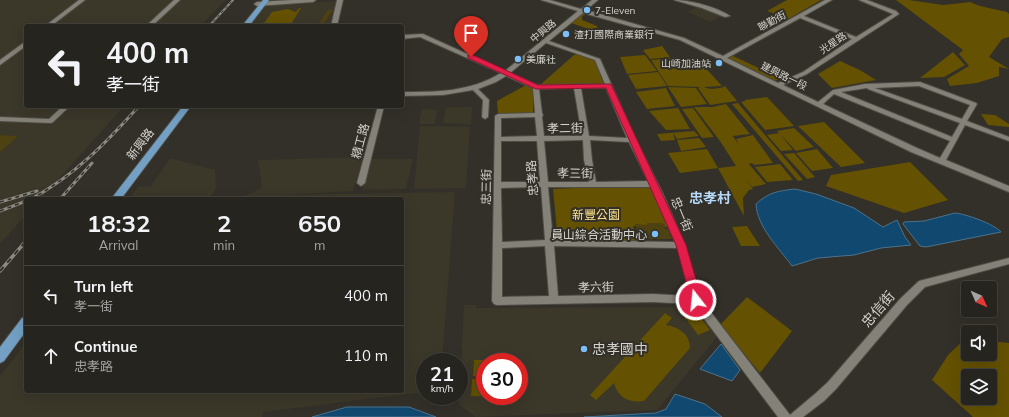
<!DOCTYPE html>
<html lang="en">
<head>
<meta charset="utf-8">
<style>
	body { margin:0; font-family:Mulish,"Noto Sans TC",sans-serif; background:#2e2c27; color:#f1f3f6; height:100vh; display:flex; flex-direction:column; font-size:15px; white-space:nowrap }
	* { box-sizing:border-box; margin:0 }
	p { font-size:13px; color:#a4a4a4 }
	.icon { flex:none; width:22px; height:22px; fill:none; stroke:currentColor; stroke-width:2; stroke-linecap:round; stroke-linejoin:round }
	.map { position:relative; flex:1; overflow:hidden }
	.panel { position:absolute; left:24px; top:197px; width:380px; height:196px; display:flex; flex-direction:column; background:#26241e; border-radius:4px; box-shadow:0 4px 16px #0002,0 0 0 1px #42413c }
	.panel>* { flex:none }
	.banner { position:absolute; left:24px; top:24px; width:380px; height:84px; border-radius:4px; box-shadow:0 4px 16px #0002,0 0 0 1px #42413c; background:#26241e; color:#f1f3f6; overflow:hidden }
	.needle { width:26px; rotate:135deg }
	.controls { position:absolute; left:961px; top:281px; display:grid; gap:8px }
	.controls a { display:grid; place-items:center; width:36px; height:36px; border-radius:4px; background:#26241e; box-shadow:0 4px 16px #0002,0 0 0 1px #42413c; font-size:20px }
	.speed { position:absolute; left:416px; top:353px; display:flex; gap:8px; font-size:20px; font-weight:700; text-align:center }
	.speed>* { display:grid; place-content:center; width:52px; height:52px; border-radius:50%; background:#26241e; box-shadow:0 4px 16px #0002,0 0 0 1px #42413c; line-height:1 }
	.speed small { font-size:10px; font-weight:400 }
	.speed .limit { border:6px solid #d22; background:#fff; color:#111 }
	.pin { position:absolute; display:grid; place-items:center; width:34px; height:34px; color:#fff; margin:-41px -17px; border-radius:50% 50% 50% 0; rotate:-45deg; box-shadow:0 0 4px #0007 }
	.pin .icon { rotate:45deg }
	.me { position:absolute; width:44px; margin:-22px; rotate:344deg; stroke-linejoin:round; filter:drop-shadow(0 0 3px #0008) }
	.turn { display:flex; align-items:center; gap:14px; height:84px; padding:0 16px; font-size:18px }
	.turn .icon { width:52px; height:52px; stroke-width:2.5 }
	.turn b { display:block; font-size:28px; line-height:34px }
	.eta { display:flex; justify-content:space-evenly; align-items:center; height:68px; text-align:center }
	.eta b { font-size:24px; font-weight:700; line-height:28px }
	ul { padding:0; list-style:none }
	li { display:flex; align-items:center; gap:12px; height:60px; padding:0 16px; border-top:1px solid #42413c }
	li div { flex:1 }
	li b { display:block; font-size:15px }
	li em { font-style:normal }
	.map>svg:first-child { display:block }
	.built { fill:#3b3729; fill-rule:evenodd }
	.green { fill:#645101; fill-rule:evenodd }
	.water { fill:#114870; stroke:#4c728c }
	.building { fill:#4e4112 }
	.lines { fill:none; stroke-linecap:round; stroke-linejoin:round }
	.minor-casing { stroke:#4e4d45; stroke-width:2 }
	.major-casing { stroke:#4e4d45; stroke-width:2 }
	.minor { fill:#848178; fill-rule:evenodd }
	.major { fill:#73a0c4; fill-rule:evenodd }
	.rail-far2-casing { stroke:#8d8b84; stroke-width:2 }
	.rail-far1-casing { stroke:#8d8b84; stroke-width:3 }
	.rail-casing { stroke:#8d8b84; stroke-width:3.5 }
	.rail-far2 { stroke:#323028; stroke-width:1; stroke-dasharray:3; stroke-linecap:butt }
	.rail-far1 { stroke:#323028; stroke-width:1.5; stroke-dasharray:4; stroke-linecap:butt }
	.rail { stroke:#323028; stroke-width:2; stroke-dasharray:5.5; stroke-linecap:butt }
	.route { fill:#e11d48; stroke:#92132f }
	.poi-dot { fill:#7bbef8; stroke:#323028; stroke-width:1.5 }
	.labels { text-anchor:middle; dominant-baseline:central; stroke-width:4; stroke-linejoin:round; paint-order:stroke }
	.far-poi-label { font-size:10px; fill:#d5d4ce; stroke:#323028; text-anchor:start }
	.far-street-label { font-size:10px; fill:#d5d4ce; stroke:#323028 }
	.street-label { font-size:12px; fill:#d5d4ce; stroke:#323028 }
	.park-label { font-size:12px; fill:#fde28a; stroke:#323028 }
	.poi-label { font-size:12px; fill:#d5d4ce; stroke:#323028; text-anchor:end }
	.quarter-label { font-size:14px; font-weight:bold; fill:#b5d9fa; stroke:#323028 }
	.near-street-label { font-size:14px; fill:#d5d4ce; stroke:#323028 }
	.near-poi-label { font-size:14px; fill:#d5d4ce; stroke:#323028; text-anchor:start }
</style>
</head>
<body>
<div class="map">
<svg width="1009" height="417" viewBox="0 0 1009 417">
	<rect width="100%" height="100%" fill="#323028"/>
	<path class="built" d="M0,0H226L201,25L26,26V106H124L41,199H26V215L0,244Z
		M336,1L330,26H250L265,5Z
		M698,6L722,16L710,22L688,12Z
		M446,107H472L471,124L443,123Z
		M422,109L437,110L435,124H419Z
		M420,126L470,127L466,188L414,189Z
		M363,157L353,191L278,195L455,192L442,362H425V392L263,412L262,417H0V376L26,342V391H402V199H238L262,188L258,160Z
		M170,158L215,170L216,189L209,199H129L138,187L151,186Z
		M372,159H413L406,189L362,190Z
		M464,305H476V308L696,307L717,337L657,410L476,417L459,405ZM485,362H519V396H485Z"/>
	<path class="green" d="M787,0H821L788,19L767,11Z
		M896,0H909L943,5L971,2C975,6 1000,10 1007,12L1009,14V37L1002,39L989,57L1009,69L999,67V76L977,83L950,86L947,79L969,66L959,54L963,50Z
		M299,8H301L290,26H262L272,12L288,9L296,12Z
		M583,13H586L582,17V20L597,26L598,31H595L571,23Z
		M662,46L670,57L650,59L643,50Z
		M953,52L965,65L944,77L920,78Z
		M578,54L595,60L604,85H540L574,55Z
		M645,55L657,71L627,74L620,57Z
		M733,56L780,78L775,81L728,58Z
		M672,58L679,65L702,64L722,86L704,87C709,90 720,89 725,86L737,101L710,105L698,88L700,87L668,86L651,60Z
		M840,61L860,70L876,80L832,88L818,74Z
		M658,72L667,86L636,89L628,75Z
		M526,85L533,88V114L498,115L497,101Z
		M668,87L696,88L707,104L681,107Z
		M666,88L675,106L647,109L636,92Z
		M767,97L794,126L765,130L741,102L745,101V100Z
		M738,103L803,180L798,181L732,104Z
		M726,104L750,134L733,136L739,145L736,139L753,135L773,163L754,165L752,163L749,164L766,184L752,187L746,180L753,189L749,190L743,198L744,216L718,168L680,173L668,153L707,149L718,168L736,166L720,141L694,107H712Z
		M678,108L690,129L666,130L649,111Z
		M693,108L714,137L702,138L682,109Z
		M981,114L995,115L1009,124V127L988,125Z
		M824,122L865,163L841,167L798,126Z
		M794,128L814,147L796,151L777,131Z
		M694,131L699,136L677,139L673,133L675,140L661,141L657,134Z
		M779,133L793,150L781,151L767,135Z
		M699,138L706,147L681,151L677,140Z
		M817,149L833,168L812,171L796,153Z
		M794,153L815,177L807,179L784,154Z
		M910,162L948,200L904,213L826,186L831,175Z
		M780,164L793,180L767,182L755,167Z
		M595,187L652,188L669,227L633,226L638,242H558L553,189Z
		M747,226L760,246H741L732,227Z
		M747,297L792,331L760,373L720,325Z
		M696,312L710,330L698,335L684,316Z
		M665,313L672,318L666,325C679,327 690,334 690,348L644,401C629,403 618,398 614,383L596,400L590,395Z
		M967,337L968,354H990V341L1009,343V417H973L932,380L948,355ZM968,376H990V398H968Z
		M474,360H498V362H485V376H473Z
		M472,379L485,380V396L496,397L471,396Z"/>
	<path class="water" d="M795,189L816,194L854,208L883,227L897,220L905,237L911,245L881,248L854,255L818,258L792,266C779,248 757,227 756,204C769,192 778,191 795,189Z
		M955,213C966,214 994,224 1001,232L926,247L920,246L903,224L904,222L924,221Z
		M721,344L740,370L732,381L700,369Z
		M675,394L705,404L722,417H584L656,413L666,409Z
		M347,407H409L436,417H312Z"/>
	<path class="building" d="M328,10H333L322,26H317Z
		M0,135L18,136L0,152Z
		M647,223H662L665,225V229H668L672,239H641L639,238L635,224L647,225Z"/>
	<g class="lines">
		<g class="minor-casing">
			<path id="minor" d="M79,0H85L51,26H45Z
				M174,0H180L152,26H146Z
				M292,0H316L313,2L257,6L254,4L257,2Z
				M337,0H343L337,26H331Z
				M541,0H550L581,9L592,0H598L586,10L684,38L723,56L825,0H832L804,16L856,37L893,14L859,0H867L896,11L899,14L807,74L783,85L818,102L833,90L865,84L920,82L976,103L977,104L967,121L1009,137V141L965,125L946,160L1009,186V192L911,152L680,40L583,13L549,41L600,59L636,140L663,194L685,245L700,298L790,415L816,393L828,382L900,299L919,281L1009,258V264L925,287L907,305L836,389L824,401L803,417H778L693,304L653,302L497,305L494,304L492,301L495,116L498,114L535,113L533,88L506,76L496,82L478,89L489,100L488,117L485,119L482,117L483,100L473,90L443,95L402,96V92C437,92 470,92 501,73L420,37L402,39V35L423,34L505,71L578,11ZM800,18L852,39L803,72L778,83L727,58ZM546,43L595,60L605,84L537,85L510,73ZM919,86L970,105L962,119L875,88ZM574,88L582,136H544L542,117L543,115L542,113L539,89ZM581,88H606L627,138L589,136ZM867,88L868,89L960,123L952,137L841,92ZM834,94L950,141L940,158L917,148L823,104ZM535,117L537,136L501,137V118ZM583,140L584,160L589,182H548L544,141ZM590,140L629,142L648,181L596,182L592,160ZM501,141H537L540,182H501ZM541,187L545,240L502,242L501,188ZM548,187H651L675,242L553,240ZM545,246L549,296L502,297V248ZM554,246L678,248L690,296L653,294L558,296Z
				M674,0C690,0 717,7 730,16L725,17L702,8Z
				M26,41V46L0,65V60Z
				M63,106H70L53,122L51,123L0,121V117L49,119Z
				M378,106H384L365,183L361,186L357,183Z"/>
		</g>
		<g class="major-casing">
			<path id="major" d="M263,0H269L249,26H242Z
				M183,106H191L121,199H111Z
				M26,317V331L4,361L0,363V347L22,318Z"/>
		</g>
		<use href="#minor" class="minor"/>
		<use href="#major" class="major"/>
		<g class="rail-far2-casing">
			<path id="rail-far2" d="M209,26L233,0"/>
		</g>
		<g class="rail-far1-casing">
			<path id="rail-far1" d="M31,199C74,176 107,142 139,106
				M60,199L92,163
				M0,202L37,191
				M0,211L26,201"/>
		</g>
		<g class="rail-casing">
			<path id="rail" d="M0,271L26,241"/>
		</g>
		<use href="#rail-far2" class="rail-far2"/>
		<use href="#rail-far1" class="rail-far1"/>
		<use href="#rail" class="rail"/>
	</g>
	<path class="route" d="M468,55H473L538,85L611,84L686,245L702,300L700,303L696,304L693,303L691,300L676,245L606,88L536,89L468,58Z"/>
	<g class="poi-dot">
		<circle cx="587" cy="10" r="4"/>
		<circle cx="566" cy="34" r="4"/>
		<circle cx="518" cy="59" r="4"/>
		<circle cx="719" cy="63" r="4"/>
		<circle cx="655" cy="234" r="4"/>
		<circle cx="584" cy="349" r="4"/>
	</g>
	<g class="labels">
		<g class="far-poi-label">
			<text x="595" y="10">7-Eleven</text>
			<text x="574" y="34">渣打國際商業銀行</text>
			<text x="526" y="59">美廉社</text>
			<text x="711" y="63" text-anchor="end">山崎加油站</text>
		</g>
		<g class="far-street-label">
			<text transform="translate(772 21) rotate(-29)">聯勤街</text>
			<text transform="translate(543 31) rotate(-40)">中興路</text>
			<text transform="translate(833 43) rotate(-34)">光星路</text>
			<text transform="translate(784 76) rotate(26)">建興路一段</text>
		</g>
		<g class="street-label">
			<text transform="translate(565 128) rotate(-1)">孝二街</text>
			<text transform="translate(360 141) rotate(-75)">精工路</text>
			<text transform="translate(140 144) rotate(-53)">新興路</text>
			<text transform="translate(575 173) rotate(1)">孝三街</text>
			<text transform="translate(532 178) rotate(-94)">忠孝路</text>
			<text transform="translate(486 187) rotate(-89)">忠三街</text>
			<text transform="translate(682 214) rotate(67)">忠一街</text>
			<text transform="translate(596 287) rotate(-1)">孝六街</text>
		</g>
		<g class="park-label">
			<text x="596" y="214">新豐公園</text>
		</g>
		<g class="poi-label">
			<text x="647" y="234">員山綜合活動中心</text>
		</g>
		<g class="quarter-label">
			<text x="710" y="198">忠孝村</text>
		</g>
		<g class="near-street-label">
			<text transform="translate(878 309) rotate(-49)">忠信街</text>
		</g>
		<g class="near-poi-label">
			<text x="592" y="349">忠孝國中</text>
		</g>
	</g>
</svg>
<div class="controls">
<a><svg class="needle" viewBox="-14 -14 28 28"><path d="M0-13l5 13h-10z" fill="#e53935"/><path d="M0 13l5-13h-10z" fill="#a4a4a4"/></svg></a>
<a><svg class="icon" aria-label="sound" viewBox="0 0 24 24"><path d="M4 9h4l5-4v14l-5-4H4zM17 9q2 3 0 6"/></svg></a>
<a><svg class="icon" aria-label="layers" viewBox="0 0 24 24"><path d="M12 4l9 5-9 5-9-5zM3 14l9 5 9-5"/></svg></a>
</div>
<div class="speed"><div>21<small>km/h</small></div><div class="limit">30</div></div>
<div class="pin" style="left:471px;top:57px;background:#d93025"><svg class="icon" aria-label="arrive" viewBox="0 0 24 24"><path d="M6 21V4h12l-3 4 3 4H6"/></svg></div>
<svg class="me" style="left:696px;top:300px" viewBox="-20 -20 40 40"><circle r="17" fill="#e11d48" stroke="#fff" stroke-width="3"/><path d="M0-11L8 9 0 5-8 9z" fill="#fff"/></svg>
<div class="banner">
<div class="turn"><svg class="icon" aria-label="left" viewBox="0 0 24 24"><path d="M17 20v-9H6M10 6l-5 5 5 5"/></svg><div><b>400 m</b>孝一街</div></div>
</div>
<section class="panel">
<div class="eta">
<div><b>18:32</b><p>Arrival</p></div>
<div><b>2</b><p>min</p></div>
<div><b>650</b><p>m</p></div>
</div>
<ul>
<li><svg class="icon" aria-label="left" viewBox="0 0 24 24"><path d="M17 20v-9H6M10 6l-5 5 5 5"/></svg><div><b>Turn left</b><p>孝一街</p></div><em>400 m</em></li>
<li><svg class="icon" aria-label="ahead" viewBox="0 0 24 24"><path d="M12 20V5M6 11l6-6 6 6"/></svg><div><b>Continue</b><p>忠孝路</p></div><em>110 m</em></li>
</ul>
</section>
</div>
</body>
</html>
